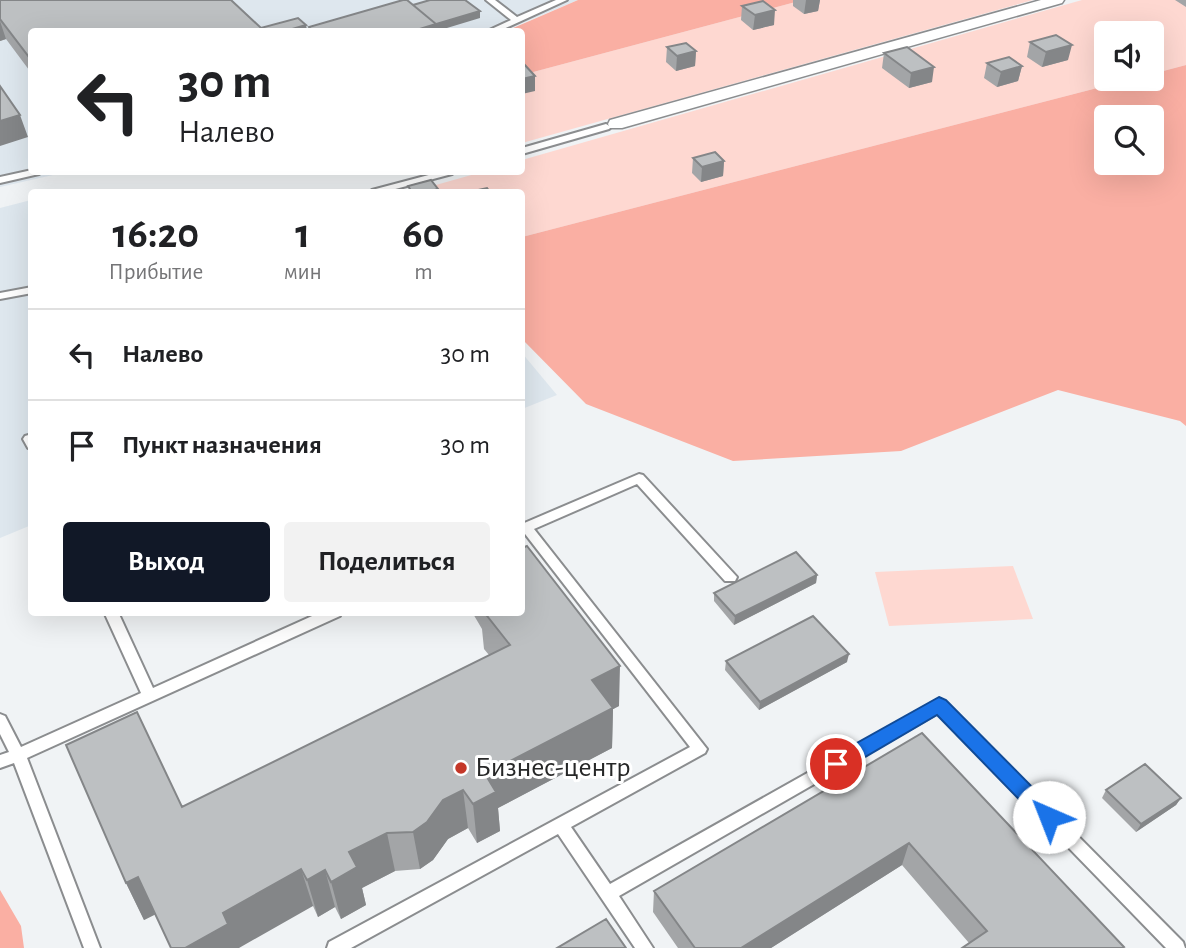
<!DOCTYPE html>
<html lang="ru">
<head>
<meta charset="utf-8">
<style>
	body { margin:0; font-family:"Alegreya Sans",sans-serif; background:#f2f2f2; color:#202124; height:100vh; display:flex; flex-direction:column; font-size:26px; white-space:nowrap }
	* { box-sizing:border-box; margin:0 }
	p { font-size:23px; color:#757577 }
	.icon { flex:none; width:38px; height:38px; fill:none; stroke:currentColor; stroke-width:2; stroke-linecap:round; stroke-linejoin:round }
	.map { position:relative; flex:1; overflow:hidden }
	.details { position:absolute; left:28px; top:189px; width:497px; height:427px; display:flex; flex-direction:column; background:#fff; border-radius:7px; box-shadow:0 7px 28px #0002 }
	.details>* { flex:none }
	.top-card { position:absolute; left:28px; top:28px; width:497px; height:147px; border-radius:7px; box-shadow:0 7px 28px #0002; background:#fff; color:#202124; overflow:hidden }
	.fabs { position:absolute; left:1094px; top:21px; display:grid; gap:14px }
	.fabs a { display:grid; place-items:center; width:70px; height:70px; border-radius:7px; background:#fff; box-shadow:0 7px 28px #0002; font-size:35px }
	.pin { position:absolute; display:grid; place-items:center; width:60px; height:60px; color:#fff; margin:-30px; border:4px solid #fff; border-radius:50%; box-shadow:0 2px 7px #0007 }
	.me { position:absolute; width:77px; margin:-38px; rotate:316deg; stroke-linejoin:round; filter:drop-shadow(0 0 5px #0008) }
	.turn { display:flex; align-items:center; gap:24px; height:147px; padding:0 35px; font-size:32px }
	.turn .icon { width:91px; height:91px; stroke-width:2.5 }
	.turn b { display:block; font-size:49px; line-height:60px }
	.eta { display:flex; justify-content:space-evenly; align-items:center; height:119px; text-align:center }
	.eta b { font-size:42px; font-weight:700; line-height:49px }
	.primary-button { display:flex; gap:14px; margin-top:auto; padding:14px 35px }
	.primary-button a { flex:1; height:80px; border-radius:7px; background:#111827; color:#fff; font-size:28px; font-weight:700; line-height:80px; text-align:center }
	.primary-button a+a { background:#f2f2f2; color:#202124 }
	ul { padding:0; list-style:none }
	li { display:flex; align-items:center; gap:21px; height:91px; padding:0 35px; border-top:2px solid #e0e0e0 }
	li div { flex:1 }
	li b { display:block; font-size:26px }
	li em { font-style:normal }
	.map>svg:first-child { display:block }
	.built { fill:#dee7ee }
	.green { fill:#fed8d1 }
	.forest { fill:#faafa3; fill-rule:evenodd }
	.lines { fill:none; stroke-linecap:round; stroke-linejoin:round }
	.lane-casing { stroke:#8b8d8f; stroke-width:4 }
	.street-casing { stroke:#8b8d8f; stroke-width:3 }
	.lane { fill:#fff; fill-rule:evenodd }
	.street { fill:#fff; fill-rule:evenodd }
	.wall { fill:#a3a5a7 }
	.shaded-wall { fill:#848688 }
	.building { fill:#bdc0c2; stroke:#848688; stroke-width:2 }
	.route { fill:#1a73e8; stroke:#114b97; stroke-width:2 }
	.poi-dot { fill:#c43728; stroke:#fff; stroke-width:2.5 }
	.labels { text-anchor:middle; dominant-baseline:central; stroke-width:6; stroke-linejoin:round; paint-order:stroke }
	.near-poi-label { font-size:28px; fill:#262727; stroke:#fff; text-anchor:start }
</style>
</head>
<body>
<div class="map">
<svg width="1186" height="948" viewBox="0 0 1186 948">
	<rect width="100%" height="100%" fill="#f0f3f5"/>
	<path class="built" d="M0,0H578L504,31L32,32V172H66L0,187Z
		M31,200V530L29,526L0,538V208Z
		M522,353L557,395L522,409Z"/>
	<path class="green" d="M803,0H1033L522,143V75Z
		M1082,0H1186V65L1152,74V33H1106V79H1132L522,237V192H411L482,172H522V160Z
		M1013,566L1033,619L889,626L875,572Z"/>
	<path class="forest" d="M578,0H803L522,75V32H504Z
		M1186,65V426L1180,421L1058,390L901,451L733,461L586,404L522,339V237L1132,79H1152V74ZM1106,117H1152V163H1106Z
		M0,890L21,926L24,948H0Z"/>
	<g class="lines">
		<g class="lane-casing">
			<path id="lane" d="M486,0H495L517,17L556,0H567L497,32H485L511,20Z
				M606,124L611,127L609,129L522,154V148Z
				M32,170L41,172L39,174L0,183V177Z
				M440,172H454L452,174L384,192H370L372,190Z
				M32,287V293L0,299V293Z
				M32,434V449L28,448L23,439L25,436Z
				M639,474L643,475L737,577L735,581H725L637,484L534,529L707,749L705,753L571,827L610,884L939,699L944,701L1183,942L1185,948H1166L938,713L619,896L653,948H635L558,834L351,948H327L329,942L690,747L522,530V524Z
				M104,612H118L153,688L321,612H341L340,616L27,758L100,948H84L14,763L0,768V755L9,752L0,734V714L5,716L21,747L141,693Z"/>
		</g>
		<g class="street-casing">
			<path id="street" d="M1041,0H1064L1062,3L622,128H610L608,124L610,120Z"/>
		</g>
		<use href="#lane" class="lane"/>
		<use href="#street" class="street"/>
	</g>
	<path class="wall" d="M0,0L261,28L306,25L307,32H32V74L6,39L0,41Z
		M793,0H820L818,11L804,14L793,6Z
		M1175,0H1186V7Z
		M742,6L774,25L753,30L741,20Z
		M1030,42L1068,60L1042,67L1027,57Z
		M667,47L696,51L695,66L676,71L666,62Z
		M884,53L932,82L909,88L882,68Z
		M987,63L1022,66L1018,81L997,87L984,78Z
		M693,158L724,161L723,176L701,182L692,173Z
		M817,575L816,583L734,625L714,601V593Z
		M472,612H522L619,706L613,709L612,748L498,808L500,831L477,843L468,828L448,839L433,860L420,869L395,871L362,888L366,905L341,919L335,907L318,917L313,906L156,914L144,920L126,883L182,807L489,655L484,649L482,629Z
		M726,661L847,662L759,710L725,670Z
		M922,733L1124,947L969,943L902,865L771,948H678L653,912L654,891Z
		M1106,790L1181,798L1176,805L1136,832L1102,798Z"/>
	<path class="shaded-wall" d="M806,0H820L818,11L804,14Z
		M775,10L774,25L753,30L755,15Z
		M480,11V18L437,31L410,32Z
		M0,21L6,39L0,41Z
		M306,25L307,32H282Z
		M1072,45L1068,60L1042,67L1046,52Z
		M696,51L695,66L676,71L677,56Z
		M1022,66L1018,81L997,87L1001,72Z
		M934,67L932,82L909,88L911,73Z
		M535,76V91L522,94V79Z
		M20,115L28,137L0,146V121Z
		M724,161L723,176L701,182L702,167Z
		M817,575L816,583L734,625L735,616Z
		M849,654L847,662L759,710L760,702Z
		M620,666L619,706L613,709L612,748L498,808L500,831L477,843L473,804L485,774L592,680Z
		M463,790L468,828L448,839L433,860L420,869L413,832L443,800Z
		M1181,798L1176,805L1136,832L1141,824Z
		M387,833L395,871L362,888L366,905L341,919L331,882L349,852Z
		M909,843L902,865L771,948H741Z
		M301,869L313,906L239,948H185L223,913Z
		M325,870L335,907L318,917L307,880Z
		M138,877L156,914L144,920L126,883Z"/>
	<path class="building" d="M0,0H231L261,28L298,18L306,25L282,32H32V61L0,19Z
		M403,0H407L436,24L410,32H313L309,27Z
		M430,0H465L480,11L433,25L436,24L413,5Z
		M763,1L775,10L755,15L742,6Z
		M1056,35L1072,45L1046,52L1030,42Z
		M686,43L696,51L677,56L667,47Z
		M907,47L934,67L911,73L884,53Z
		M1009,57L1022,66L1001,72L987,63Z
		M523,63L535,76L522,79V64Z
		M0,86L20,115L0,121Z
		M715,152L724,161L702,167L693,158Z
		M431,180L438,189L427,192H412L408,186Z
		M487,188L490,192H469Z
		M527,546L620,666L592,680L613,708L485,774L496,792L473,804L463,790L443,800L427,822L413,832L387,833L349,852L357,867L331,882L325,870L307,880L301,869L223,913L228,924L185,948H171L138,877L126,883L66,745L137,712L182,807L510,645L484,612H522V548Z
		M796,552L817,575L735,616L714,593Z
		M813,616L849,654L760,702L726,661Z
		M922,733L1124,947L1122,948H962L987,931L909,843L741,948H695L654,891Z
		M1145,764L1181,798L1141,824L1106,790Z
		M606,919L626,948H557Z"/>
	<path class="route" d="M939,697L946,700L1056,811L1059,817L1056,823L1049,826L1042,823L937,715L843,770L836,772L830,770L827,764L830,758Z"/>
	<circle class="poi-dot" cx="461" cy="768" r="7"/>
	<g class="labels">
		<g class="near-poi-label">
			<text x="475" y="768">Бизнес-центр</text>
		</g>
	</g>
</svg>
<div class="fabs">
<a><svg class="icon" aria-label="sound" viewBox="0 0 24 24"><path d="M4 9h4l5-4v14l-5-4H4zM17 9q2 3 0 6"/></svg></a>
<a><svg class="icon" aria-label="search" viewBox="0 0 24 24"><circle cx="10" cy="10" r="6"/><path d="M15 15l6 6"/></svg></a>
</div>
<div class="pin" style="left:836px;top:764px;background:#d93025"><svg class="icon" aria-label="arrive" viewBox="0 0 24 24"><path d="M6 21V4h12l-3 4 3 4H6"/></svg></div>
<svg class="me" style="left:1049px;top:817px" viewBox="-20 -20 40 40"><circle r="19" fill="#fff"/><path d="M0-13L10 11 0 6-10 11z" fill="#1a73e8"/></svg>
<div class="top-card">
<div class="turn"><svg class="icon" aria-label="left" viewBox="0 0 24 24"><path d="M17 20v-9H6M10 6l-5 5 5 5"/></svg><div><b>30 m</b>Налево</div></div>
</div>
<section class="details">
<div class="eta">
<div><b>16:20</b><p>Прибытие</p></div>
<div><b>1</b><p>мин</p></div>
<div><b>60</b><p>m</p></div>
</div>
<ul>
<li><svg class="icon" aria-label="left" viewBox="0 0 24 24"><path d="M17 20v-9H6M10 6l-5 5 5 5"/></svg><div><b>Налево</b></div><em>30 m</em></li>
<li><svg class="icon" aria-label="arrive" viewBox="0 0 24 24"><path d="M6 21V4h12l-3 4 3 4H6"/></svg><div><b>Пункт назначения</b></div><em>30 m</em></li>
</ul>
<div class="primary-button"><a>Выход</a><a>Поделиться</a></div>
</section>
</div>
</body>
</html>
